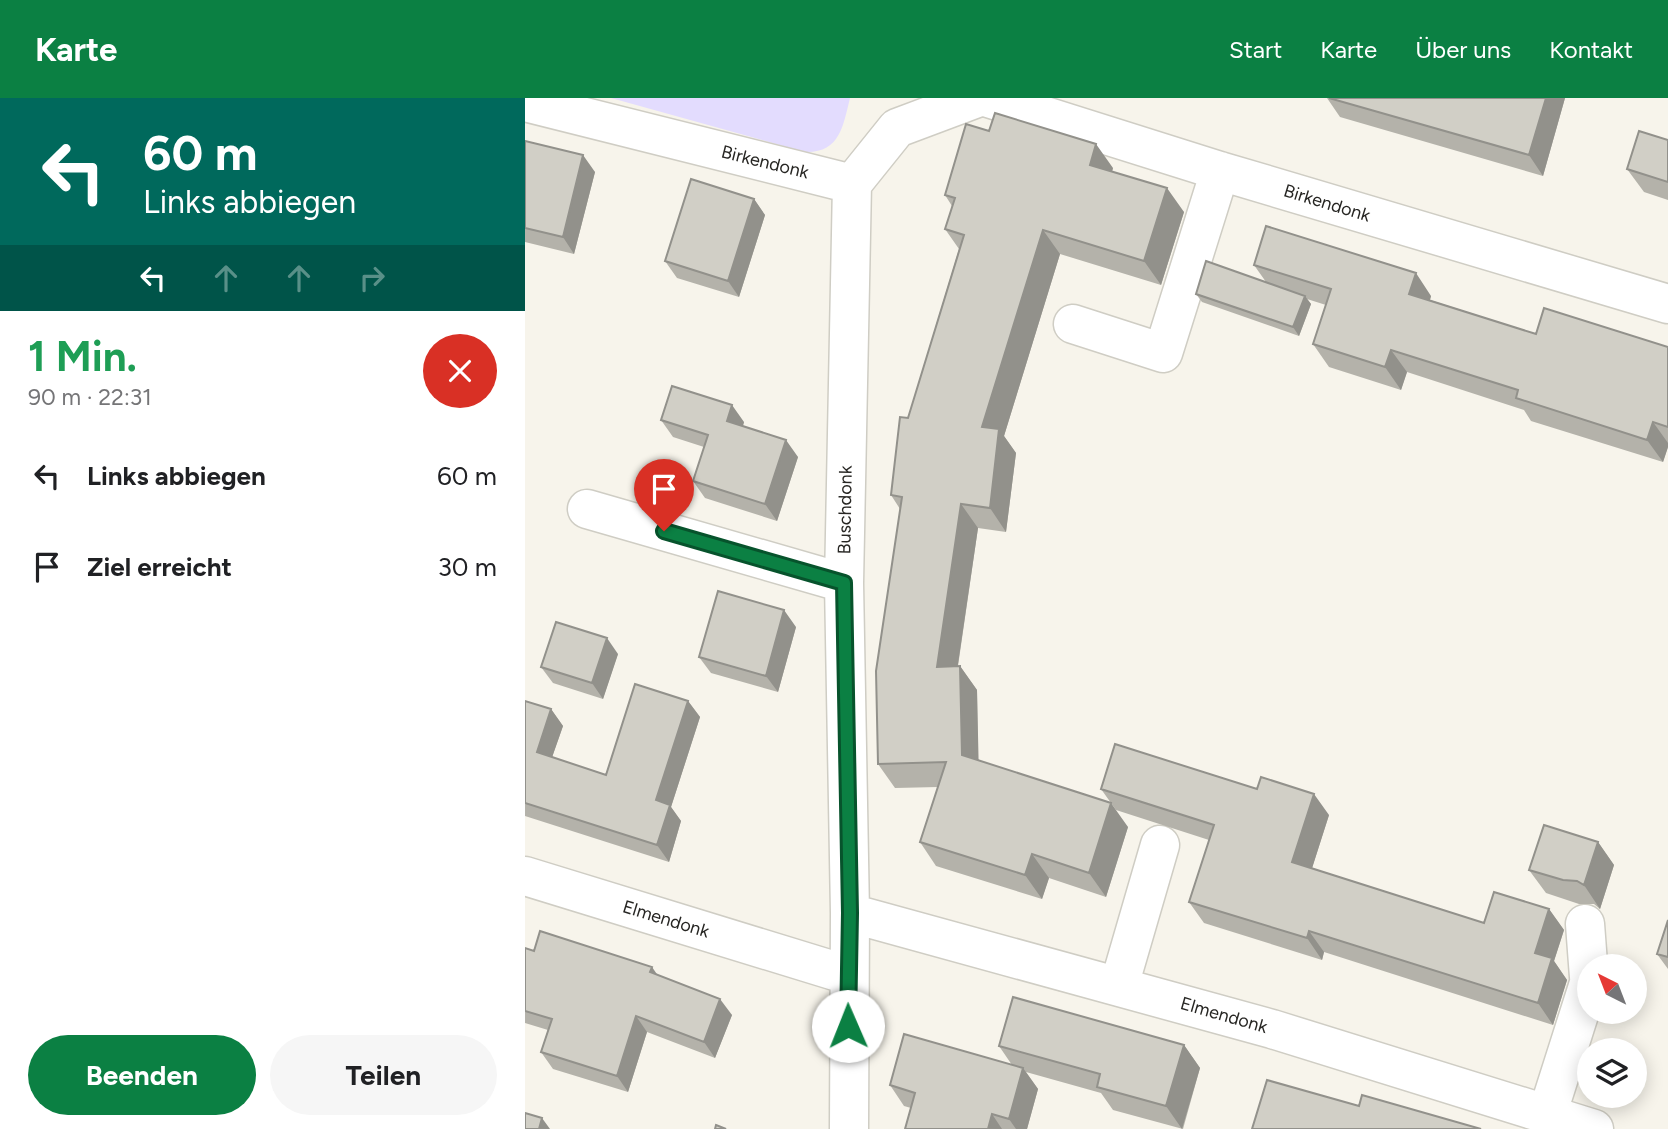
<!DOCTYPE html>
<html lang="de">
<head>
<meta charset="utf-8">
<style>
	body { margin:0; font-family:Figtree,sans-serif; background:#f6f6f6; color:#202124; height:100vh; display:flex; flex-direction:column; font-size:26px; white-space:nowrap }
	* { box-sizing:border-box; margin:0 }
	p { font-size:23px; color:#757577 }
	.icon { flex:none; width:38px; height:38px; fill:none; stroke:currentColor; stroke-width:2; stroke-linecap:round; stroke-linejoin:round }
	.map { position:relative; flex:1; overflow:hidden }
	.details { display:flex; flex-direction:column; background:#fff; width:525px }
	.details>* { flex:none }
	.hud { background:#00695c; color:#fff; overflow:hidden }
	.needle { width:46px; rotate:318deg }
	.buttons { position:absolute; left:1052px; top:856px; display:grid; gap:14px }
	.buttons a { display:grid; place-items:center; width:70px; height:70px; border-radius:50%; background:#fff; box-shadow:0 4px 18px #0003; font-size:35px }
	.pin { position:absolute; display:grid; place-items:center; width:60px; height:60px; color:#fff; margin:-72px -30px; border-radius:50% 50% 50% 0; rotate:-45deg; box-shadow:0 0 7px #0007 }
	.pin .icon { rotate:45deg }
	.me { position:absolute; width:77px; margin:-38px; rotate:359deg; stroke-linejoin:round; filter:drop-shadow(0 0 5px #0008) }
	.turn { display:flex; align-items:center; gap:24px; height:147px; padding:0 28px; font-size:32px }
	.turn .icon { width:91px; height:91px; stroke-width:2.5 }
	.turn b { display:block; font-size:49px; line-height:60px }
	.lanes { display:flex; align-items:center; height:66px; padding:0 28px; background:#0003; justify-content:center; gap:35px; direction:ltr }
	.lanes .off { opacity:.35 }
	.round { display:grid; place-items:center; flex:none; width:74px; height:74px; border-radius:37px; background:#f6f6f6 }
	.overview { display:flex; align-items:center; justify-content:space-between; height:119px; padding:0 28px }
	h1 { font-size:42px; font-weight:700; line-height:52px; color:#1e9e55 }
	.cta { display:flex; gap:14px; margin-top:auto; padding:14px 28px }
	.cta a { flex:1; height:80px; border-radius:42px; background:#0b8043; color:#fff; font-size:28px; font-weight:700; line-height:80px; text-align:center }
	.cta a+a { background:#f6f6f6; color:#202124 }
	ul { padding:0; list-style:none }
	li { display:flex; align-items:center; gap:21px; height:91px; padding:0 28px }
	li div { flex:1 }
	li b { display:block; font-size:26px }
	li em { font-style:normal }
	header { display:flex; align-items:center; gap:42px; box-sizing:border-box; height:98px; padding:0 35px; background:#0b8043; color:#fff }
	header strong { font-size:33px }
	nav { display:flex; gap:38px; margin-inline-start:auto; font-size:24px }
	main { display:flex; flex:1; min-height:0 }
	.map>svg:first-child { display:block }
	.green { fill:#e3dcfe }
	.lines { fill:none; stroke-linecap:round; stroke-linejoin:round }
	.minor-casing { stroke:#cfcdc4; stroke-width:41 }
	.minor { stroke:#fff; stroke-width:38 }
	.wall { fill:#b4b2aa }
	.shaded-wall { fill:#92918b }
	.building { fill:#d1cfc6; stroke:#92918b; stroke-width:2 }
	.route-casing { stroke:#07532c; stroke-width:18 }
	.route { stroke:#0b8043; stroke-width:12 }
	.labels { text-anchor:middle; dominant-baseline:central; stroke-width:5; stroke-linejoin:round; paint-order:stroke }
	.street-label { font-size:18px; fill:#272623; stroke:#fff }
</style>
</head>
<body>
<header>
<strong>Karte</strong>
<nav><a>Start</a><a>Karte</a><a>Über uns</a><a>Kontakt</a></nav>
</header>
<main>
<section class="details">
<div class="hud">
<div class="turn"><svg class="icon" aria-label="left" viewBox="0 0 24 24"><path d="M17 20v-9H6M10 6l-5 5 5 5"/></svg><div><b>60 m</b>Links abbiegen</div></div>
<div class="lanes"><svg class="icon" aria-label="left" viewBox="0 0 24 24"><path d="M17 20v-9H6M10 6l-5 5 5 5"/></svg><svg class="icon off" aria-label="ahead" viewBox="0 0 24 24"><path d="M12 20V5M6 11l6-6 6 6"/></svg><svg class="icon off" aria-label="ahead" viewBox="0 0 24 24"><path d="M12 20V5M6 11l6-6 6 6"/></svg><svg class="icon off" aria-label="right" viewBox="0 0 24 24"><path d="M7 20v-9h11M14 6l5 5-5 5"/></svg></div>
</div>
<div class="overview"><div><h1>1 Min.</h1><p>90 m · 22:31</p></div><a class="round" style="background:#d93025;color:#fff"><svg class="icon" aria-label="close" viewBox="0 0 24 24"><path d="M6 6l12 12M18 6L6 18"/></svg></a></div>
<ul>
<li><svg class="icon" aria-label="left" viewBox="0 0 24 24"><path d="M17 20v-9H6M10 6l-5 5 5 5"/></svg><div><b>Links abbiegen</b></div><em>60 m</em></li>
<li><svg class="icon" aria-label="arrive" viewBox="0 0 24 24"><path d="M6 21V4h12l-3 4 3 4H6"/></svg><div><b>Ziel erreicht</b></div><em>30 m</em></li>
</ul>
<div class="cta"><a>Beenden</a><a>Teilen</a></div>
</section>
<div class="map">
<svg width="1143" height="1031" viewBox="0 0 1143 1031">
	<rect width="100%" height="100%" fill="#f7f4eb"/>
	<path class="green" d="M86,0H325C318,28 315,55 280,54Z"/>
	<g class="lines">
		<g class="minor-casing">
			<path id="minor" d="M463,0L695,73L1143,206
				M0,4L327,86L372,30L452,0
				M548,226L638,255L695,73
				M62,411L319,485
				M0,778L323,877
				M325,815L747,931L1069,1031
				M1060,826L1064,879
				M594,888L635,747
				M1023,1014L1064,885
				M324,1031L325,815L319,485L327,86"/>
		</g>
		<use href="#minor" class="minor"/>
	</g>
	<path class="wall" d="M802,0H1040L1018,78L815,19Z
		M1143,42V102L1119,94L1102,71Z
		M0,43L70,74L49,156L0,144Z
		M588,70L587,73L659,114L636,187L535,156L479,338L491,355L481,434L453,430L433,568H435L452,592L453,663L603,729L581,799L524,780L517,801L411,768L395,744L413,689L370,690L353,666L375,411L366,397L383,320L434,151L420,131L427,108L420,97Z
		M229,101L240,117L214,199L152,180L140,163Z
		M729,167L906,198L905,202L1011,236L1143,249V349L1138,364L1006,323L999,312L882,274L876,292L804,269L788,246L801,207L782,201L786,206L774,238L677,204L671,196L741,184Z
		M136,322L219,324L218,328L273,359L252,423L180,400L168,383L179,349L148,339Z
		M271,529L253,594L186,575L174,559Z
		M93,556L78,601L28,585L16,569Z
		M0,603L26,611L38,628L27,659L81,677L163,603L175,619L146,709L156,723L144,764L0,718Z
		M576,691L804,717L787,770L959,825L1024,811L1039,832L1029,863L1042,882L1028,927L799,854L797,862L679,825L664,804L684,742L591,712Z
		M1073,744L1089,767L1075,811L1069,806H1054L1021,795L1004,772Z
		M1143,822V871L1132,856Z
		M0,850L9,853L132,877L207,917L190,960L122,934L103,994L28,971L16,954L23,932L0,925Z
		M659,947L675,970L658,1031L588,1012L576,995L501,974L513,991L502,1031H380L386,1010L379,1008L365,987L487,967L474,948Z"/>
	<path class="shaded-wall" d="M1021,0H1040L1018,78L1004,57Z
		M571,46L588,70L582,91L565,67Z
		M58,57L70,74L49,156L38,139Z
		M642,90L659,114L636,187L619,163Z
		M229,101L240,117L214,199L203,183Z
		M518,132L535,156L479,338L491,355L481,434L465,410L457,329Z
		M891,175L906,198L900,218L884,196Z
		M780,198L786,206L774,238L768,229Z
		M866,252L882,274L876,292L860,269Z
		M207,307L219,324L214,340L202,323Z
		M1128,324L1143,345V349L1138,364L1122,342Z
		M261,342L273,359L252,423L240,406Z
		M436,406L453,430L429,593L412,569Z
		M259,512L271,529L253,594L241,578Z
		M82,540L93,556L78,601L67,585Z
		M435,568L452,592L454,681L437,657Z
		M163,603L175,619L146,709L156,723L144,764L132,747L131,702Z
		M26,611L38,628L23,671L12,654Z
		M789,696L804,717L782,786L767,764Z
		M586,705L603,729L581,799L564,775Z
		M1073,744L1089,767L1075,811L1059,787Z
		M507,756L524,780L517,801L500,777Z
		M1024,811L1039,832L1029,863L1042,882L1028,927L1013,905L1010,855Z
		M784,833L799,854L797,862L782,840Z
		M127,869L138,885L125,874Z
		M195,901L207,917L190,960L179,944Z
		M111,918L122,934L103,994L92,978Z
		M659,947L675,970L657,1031L641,1008Z
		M498,970L513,991L502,1031H491L484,1021Z
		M467,1016L477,1031H463Z
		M17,1020L25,1031H14Z"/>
	<path class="building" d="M804,0H1021L1004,57Z
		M470,15L571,46L565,67L642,90L619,163L518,132L457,329L474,331L465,410L436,406L412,569L435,568L437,657L586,705L564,775L507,756L500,777L395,744L421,664L353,666L351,573L377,399L366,397L375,319L383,320L439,137L420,131L430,100L420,97L441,26L464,33Z
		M1114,33L1143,42V84L1102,71Z
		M0,43L58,57L38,139L0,130Z
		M166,81L229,101L203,183L140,163Z
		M741,128L891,175L884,196L1011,236L1019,210L1143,249V329L1128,324L1122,342L991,300L993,292L866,252L860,269L788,246L806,191L729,167Z
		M681,163L780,198L768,229L671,196Z
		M147,288L207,307L202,323L261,342L240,406L168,383L183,337L136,322Z
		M193,493L259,512L241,578L174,559Z
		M31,524L82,540L67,585L16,569Z
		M110,586L163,603L131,702L145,707L132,747L0,705V603L26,611L12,654L81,677Z
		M590,646L732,691L736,679L789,696L767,764L959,825L969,794L1024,811L1010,855L1027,860L1013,905L784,833L782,840L664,804L689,727L576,691Z
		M1019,727L1073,744L1059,787L1052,783L1038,782L1004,772Z
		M1143,822V859L1132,856Z
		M15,833L127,869L125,874L195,901L179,944L111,918L92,978L16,954L27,921L0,913V850L9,853Z
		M488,899L659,947L641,1008L572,989L575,976L474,948Z
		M379,936L498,970L484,1021L467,1016L463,1031H380L390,995L365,987Z
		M742,982L834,1008L837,997L956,1031H727Z
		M0,1015L17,1020L14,1031H0Z
		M191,1027L201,1031H190Z"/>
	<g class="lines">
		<g class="route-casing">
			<path id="route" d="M139,433L319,485L325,815L323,928"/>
		</g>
		<use href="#route" class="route"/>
	</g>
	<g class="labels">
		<g class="street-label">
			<text transform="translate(240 64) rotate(14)">Birkendonk</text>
			<text transform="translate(802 105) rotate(17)">Birkendonk</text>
			<text transform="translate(320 412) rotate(-89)">Buschdonk</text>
			<text transform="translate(141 821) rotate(17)">Elmendonk</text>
			<text transform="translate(699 917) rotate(16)">Elmendonk</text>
		</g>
	</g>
</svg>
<div class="buttons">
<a><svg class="needle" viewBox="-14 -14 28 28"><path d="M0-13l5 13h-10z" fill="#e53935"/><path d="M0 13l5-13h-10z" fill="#757577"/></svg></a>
<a><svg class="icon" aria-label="layers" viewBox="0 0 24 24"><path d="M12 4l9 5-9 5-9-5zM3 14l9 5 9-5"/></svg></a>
</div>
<div class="pin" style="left:139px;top:433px;background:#d93025"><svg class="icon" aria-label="arrive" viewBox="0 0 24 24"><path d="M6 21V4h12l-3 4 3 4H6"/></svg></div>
<svg class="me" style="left:323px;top:928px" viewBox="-20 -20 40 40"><circle r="19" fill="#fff"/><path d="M0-13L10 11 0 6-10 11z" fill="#0b8043"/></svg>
</div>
</main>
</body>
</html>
